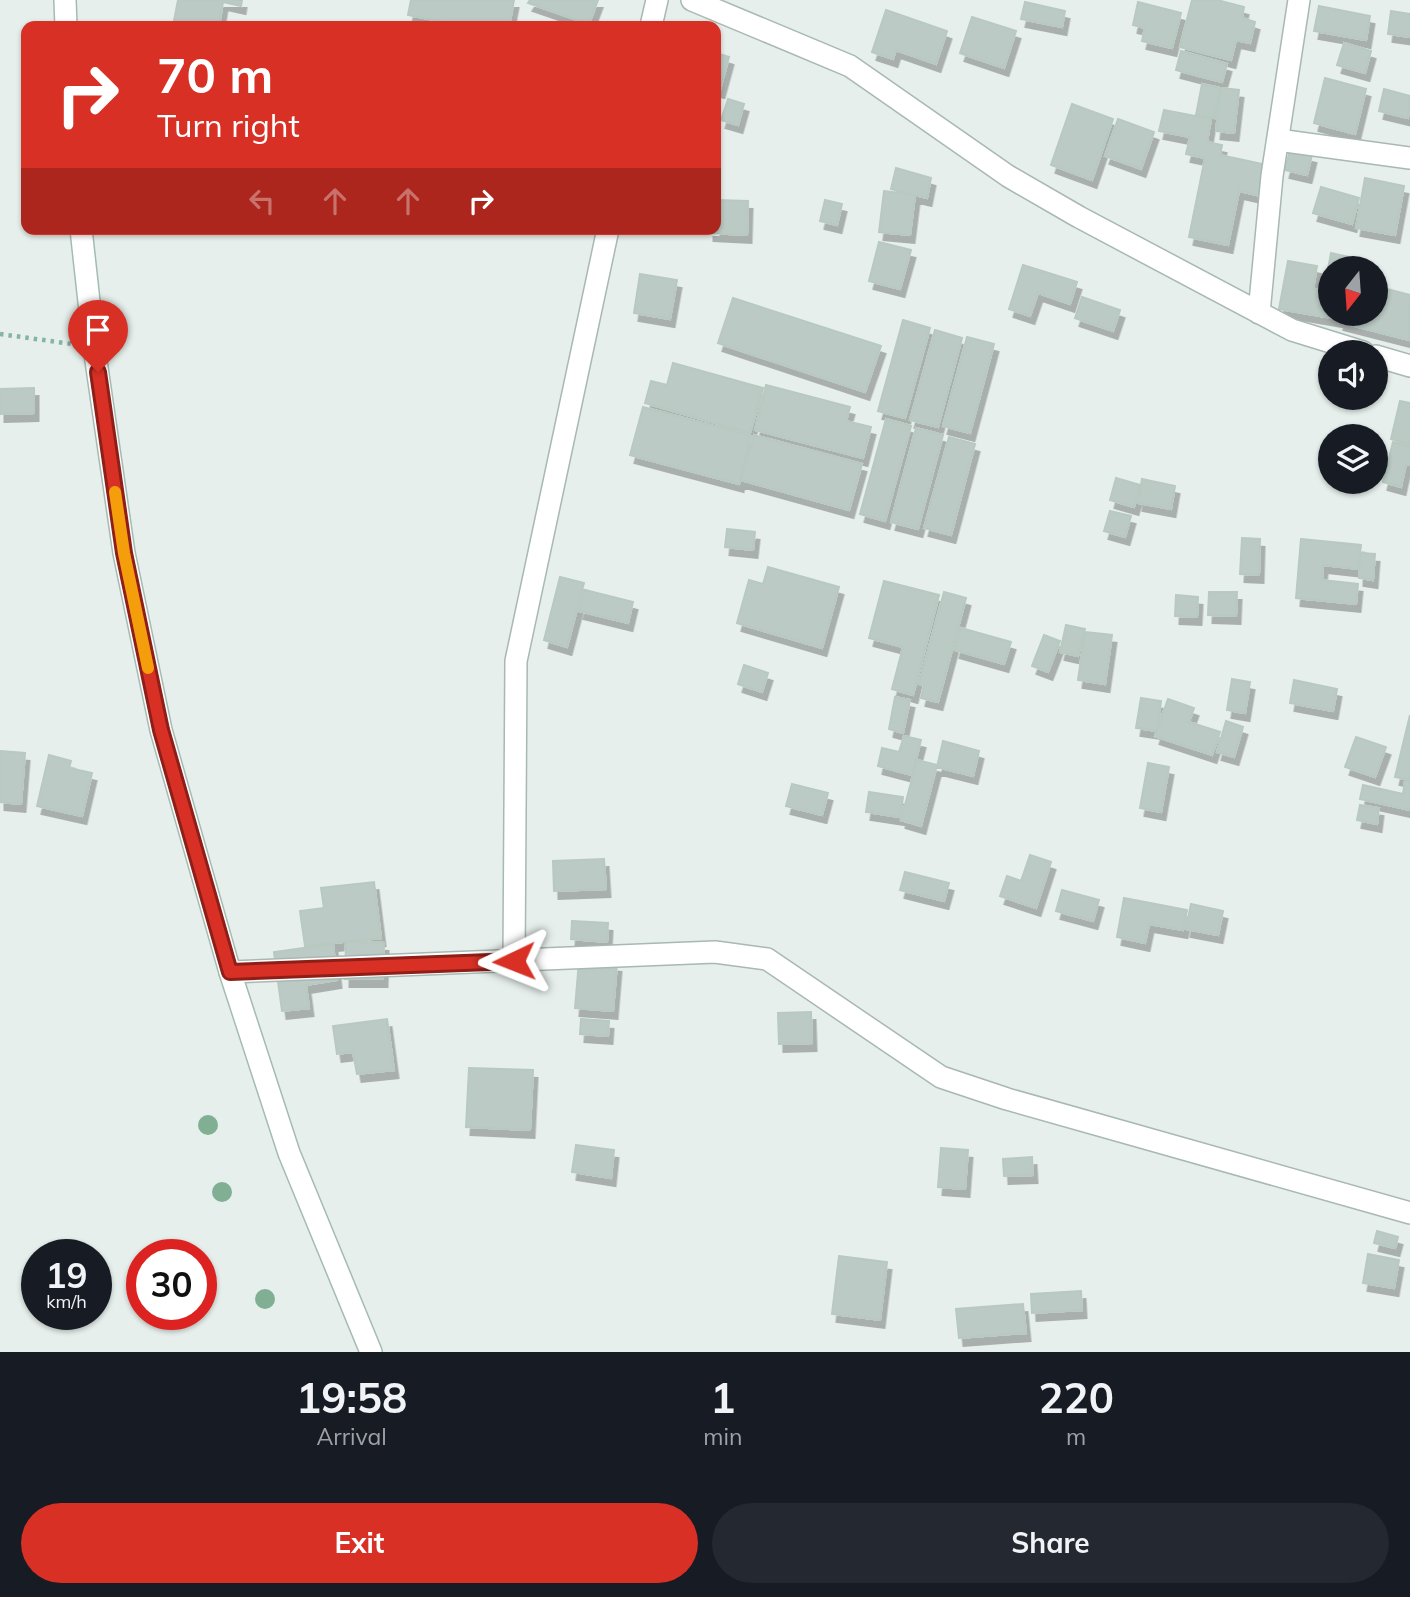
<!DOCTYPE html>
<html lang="en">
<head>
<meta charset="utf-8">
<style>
	body { margin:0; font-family:Mulish,sans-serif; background:#242831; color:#f1f3f6; height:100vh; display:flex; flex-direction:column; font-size:26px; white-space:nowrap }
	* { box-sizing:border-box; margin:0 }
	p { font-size:23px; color:#9ea1a6 }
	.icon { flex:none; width:38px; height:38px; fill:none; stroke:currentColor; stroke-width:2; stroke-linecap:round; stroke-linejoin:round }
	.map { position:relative; height:1352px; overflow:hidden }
	.sheet { display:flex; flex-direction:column; background:#171b24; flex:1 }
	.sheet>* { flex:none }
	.top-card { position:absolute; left:21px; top:21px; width:700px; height:214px; border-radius:14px; box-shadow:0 2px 5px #0004; background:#d93025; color:#fff; overflow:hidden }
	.needle { width:46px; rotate:197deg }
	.fabs { position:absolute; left:1318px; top:256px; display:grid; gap:14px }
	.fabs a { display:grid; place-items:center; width:70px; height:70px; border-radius:50%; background:#171b24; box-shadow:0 2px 5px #0004; font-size:35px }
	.speed { position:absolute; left:21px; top:1239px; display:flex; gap:14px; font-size:35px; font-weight:700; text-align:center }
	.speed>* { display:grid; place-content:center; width:91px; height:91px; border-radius:50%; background:#171b24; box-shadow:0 2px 5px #0004; line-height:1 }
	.speed small { font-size:18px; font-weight:400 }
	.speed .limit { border:10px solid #d22; background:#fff; color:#111 }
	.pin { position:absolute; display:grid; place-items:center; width:60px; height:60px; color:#fff; margin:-72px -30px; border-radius:50% 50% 50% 0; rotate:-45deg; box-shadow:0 0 7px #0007 }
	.pin .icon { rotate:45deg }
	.me { position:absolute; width:77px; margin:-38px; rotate:268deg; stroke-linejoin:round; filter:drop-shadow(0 0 5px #0008) }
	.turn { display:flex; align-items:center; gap:24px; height:147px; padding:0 21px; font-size:32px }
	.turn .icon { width:91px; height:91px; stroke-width:2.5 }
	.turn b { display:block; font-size:49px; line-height:60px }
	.lanes { display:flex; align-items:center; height:66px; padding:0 21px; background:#0003; justify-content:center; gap:35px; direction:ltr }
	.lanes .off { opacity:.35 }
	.eta { display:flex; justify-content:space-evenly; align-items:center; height:119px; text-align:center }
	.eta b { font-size:42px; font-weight:700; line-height:49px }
	.button { display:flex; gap:14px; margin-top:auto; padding:14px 21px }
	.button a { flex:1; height:80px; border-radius:42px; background:#d93025; color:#fff; font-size:28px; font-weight:700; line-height:80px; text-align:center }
	.button a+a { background:#242831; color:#f1f3f6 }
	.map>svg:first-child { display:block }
	.building { fill:#bbcac4; stroke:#b8c9c2; stroke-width:2; filter:url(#shadow) }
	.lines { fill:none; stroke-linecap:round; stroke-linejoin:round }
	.street-casing { stroke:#a8b8b2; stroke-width:24 }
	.secondary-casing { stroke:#a4bbb3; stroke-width:24 }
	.path { stroke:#86b3a5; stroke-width:4.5; stroke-dasharray:3.5 5; stroke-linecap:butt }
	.street { stroke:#fff; stroke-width:21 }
	.secondary { stroke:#fff; stroke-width:21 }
	.tree { fill:#80af93 }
	.route-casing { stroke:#8d1f18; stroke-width:18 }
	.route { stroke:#d93025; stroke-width:12 }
	.slow { stroke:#f59e0b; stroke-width:12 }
</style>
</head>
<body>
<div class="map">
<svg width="1410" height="1352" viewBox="0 0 1410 1352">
	<defs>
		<filter id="shadow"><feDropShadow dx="4.5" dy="8" stdDeviation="0" flood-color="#0004"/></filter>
	</defs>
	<rect width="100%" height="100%" fill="#e6efeb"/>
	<path class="building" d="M178,0H242L241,6L223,2L219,26H173Z
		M411,0H514L509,26H465L408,15Z
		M530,0H598L589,24L528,3Z
		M1192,0H1217L1244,7L1242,18L1255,22L1250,43L1236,40L1231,60L1180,47Z
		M1025,2L1065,11L1062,27L1021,19Z
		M1138,2L1181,13L1172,48L1142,41L1145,28L1133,25Z
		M1319,6L1370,16L1366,40L1314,31Z
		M886,10L947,31L936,64L896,50L893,59L872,52Z
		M1391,11L1410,14V37L1388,34Z
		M972,17L1016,31L1004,68L960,53Z
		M1344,43L1371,51L1365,73L1337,65Z
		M1181,51L1227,64L1222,82L1176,70Z
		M716,53L729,57L720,90L716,89Z
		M1325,78L1366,89L1355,134L1314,123Z
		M1202,84L1220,88L1215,118L1196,115Z
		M1221,88L1239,90L1234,133L1216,131Z
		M1384,89L1410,96L1408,118L1379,111Z
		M728,99L744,104L738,125L721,120Z
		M1072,104L1113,119L1092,180L1051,165Z
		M1164,110L1211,119L1207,142L1222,145L1220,155L1267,165L1261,196L1239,191L1228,245L1189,237L1205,158L1186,154L1190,137L1159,131Z
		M1118,119L1154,132L1141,169L1105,156Z
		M1290,150L1312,155L1307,175L1285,170Z
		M896,168L931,178L927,198L891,189Z
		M1365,178L1404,186L1395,235L1356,228Z
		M1321,187L1359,198L1352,224L1313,213Z
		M884,191L915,195L910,235L879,232Z
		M716,200L748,201L747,235L709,233V229H716Z
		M825,200L842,204L837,225L820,221Z
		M879,242L911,250L900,289L869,281Z
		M1331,253L1349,257L1347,268H1330V313H1339L1338,319L1279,309L1288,261L1317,266L1313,289L1324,291Z
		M1023,265L1077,282L1070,304L1038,293L1030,316L1009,309Z
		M640,274L677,280L670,319L634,313Z
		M1376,286L1410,295L1409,340L1339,322L1341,313H1376Z
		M1082,297L1120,310L1113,331L1075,318Z
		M733,298L881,346L865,392L718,343Z
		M903,320L930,328L905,418L878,411Z
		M935,330L962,338L938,427L910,420Z
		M967,337L994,344L970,433L943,426Z
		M673,363L763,388L750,433L645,403L651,381L667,385Z
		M766,385L850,407L846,421L871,427L863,458L755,430Z
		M34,388V413L0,414V389Z
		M1400,401L1410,403V444L1391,439Z
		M643,407L751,436L739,484L630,455Z
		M886,419L911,426L885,521L860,514Z
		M916,428L943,435L918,529L891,522Z
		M754,435L862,464L849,510L741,480Z
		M949,437L975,444L951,535L924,528Z
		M1393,442L1410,447V465L1406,464L1401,487L1383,482Z
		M1116,478L1140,485L1134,507L1110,500Z
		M1142,479L1175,486L1171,509L1138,503Z
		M1110,511L1131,516L1125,537L1104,531Z
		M727,529L755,532L753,550L725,547Z
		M1242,538L1260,539L1259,575L1240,574Z
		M1301,539L1361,545L1358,569L1323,565L1322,580L1358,584L1356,604L1296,598Z
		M1360,553L1375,554L1373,580L1359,578Z
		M768,567L839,587L822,648L737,623L749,580L763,584Z
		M560,577L584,583L567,647L544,640Z
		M884,581L939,595L913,695L892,689L903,647L869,638Z
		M585,590L633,602L628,623L579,611Z
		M944,592L966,598L938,702L921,698L924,685L919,684Z
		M1209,592H1237L1236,616L1208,615Z
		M1176,595L1198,597L1197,617L1175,616Z
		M1066,625L1085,629L1078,656L1060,652Z
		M961,628L1011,642L1004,664L955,650Z
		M1085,632L1112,635L1105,684L1078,680Z
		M1044,635L1060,641L1048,672L1032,666Z
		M744,665L768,673L762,692L738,684Z
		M1232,679L1250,682L1245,713L1227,710Z
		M1294,680L1337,689L1333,711L1290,703Z
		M895,697L910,700L903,733L889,729Z
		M1141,698L1161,701L1157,731L1136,728Z
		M1168,699L1194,708L1189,722L1220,732L1212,755L1155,736Z
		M1410,715V780L1395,777Z
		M1226,721L1243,727L1234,757L1217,752Z
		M904,736L921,740L912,775L878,766L882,748L899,752Z
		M1356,737L1386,747L1375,777L1345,767Z
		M943,741L979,751L973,776L937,767Z
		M0,751L25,753L21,804L0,802Z
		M49,755L71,761L69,768L92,773L82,816L37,806Z
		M917,760L937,765L921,826L901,820Z
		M1148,763L1169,767L1161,812L1140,808Z
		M1405,781L1410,782V810L1360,799L1363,785L1403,794Z
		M792,784L828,793L822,815L786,806Z
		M869,792L903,797L900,817L866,812Z
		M1360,805L1379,808L1377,824L1357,820Z
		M1030,855L1051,862L1036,908L1000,896L1007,876L1021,881Z
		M604,859L606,889L554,891L553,861Z
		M905,872L949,883L944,901L900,890Z
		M374,882L381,938L305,946L300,911L324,908L321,888Z
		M1062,890L1099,900L1093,921L1056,911Z
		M1124,898L1187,910L1183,930L1149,924L1145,943L1117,937Z
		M1191,904L1223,911L1218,935L1186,929Z
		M572,921L608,923L607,942L571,939Z
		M346,942L384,943L383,979H345Z
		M333,944L337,980L306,985L309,1008L282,1011L274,952Z
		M579,961L617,964L613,1011L575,1008Z
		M811,1012L812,1043L779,1044L778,1013Z
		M387,1019L394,1070L357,1074L353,1052L337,1054L333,1026Z
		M581,1019L609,1021L608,1036L580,1034Z
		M469,1068L533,1070L530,1130L466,1127Z
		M576,1145L614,1150L611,1178L572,1172Z
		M941,1148L968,1150L965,1189L938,1187Z
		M1032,1157L1033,1175L1004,1176L1003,1159Z
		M1377,1231L1398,1237L1395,1248L1374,1243Z
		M1368,1254L1399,1260L1394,1288L1363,1283Z
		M839,1256L887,1262L880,1320L832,1314Z
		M1081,1291L1082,1310L1032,1313L1031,1294Z
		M1023,1304L1026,1333L959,1338L956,1309Z"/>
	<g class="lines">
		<g class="street-casing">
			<path id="street" d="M692,0L850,66L1008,176L1079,217L1292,330L1363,352
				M651,26L657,0
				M1278,140L1410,158
				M1259,313L1272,176L1299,0
				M1376,356L1410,366
				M514,961L516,661L608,229
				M230,972L715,952L767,959L941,1077L1007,1099L1410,1213"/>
		</g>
		<g class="secondary-casing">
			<path id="secondary" d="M65,0L66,26
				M81,229L94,347L124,553L161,730L230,972L289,1153L371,1352"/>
		</g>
		<path class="path" d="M0,334L72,344"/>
		<use href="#street" class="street"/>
		<use href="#secondary" class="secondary"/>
	</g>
	<g class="tree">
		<circle cx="208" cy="1125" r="10"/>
		<circle cx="222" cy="1192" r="10"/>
		<circle cx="265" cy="1299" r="10"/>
	</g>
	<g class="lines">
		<g class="route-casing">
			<path id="route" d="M98,372L124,553L161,730L230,972L514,961"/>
		</g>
		<use href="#route" class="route"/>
		<path class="slow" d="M115,492L124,553L148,668"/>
	</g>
</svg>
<div class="fabs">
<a><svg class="needle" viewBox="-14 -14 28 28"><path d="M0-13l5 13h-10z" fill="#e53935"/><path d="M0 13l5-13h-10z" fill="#9ea1a6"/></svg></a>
<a><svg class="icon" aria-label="sound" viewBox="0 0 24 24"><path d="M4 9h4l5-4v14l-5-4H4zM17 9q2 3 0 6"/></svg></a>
<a><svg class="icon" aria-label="layers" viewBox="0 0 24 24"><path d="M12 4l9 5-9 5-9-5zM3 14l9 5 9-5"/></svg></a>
</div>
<div class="speed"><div>19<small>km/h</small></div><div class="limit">30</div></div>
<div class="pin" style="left:98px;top:372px;background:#d93025"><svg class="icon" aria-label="arrive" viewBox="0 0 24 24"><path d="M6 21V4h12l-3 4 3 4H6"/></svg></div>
<svg class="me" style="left:514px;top:961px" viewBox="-20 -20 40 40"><path d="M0-17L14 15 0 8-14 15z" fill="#d93025" stroke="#fff" stroke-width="4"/></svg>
<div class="top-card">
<div class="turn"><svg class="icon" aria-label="right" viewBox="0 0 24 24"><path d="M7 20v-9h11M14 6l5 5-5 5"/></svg><div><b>70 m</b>Turn right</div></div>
<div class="lanes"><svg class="icon off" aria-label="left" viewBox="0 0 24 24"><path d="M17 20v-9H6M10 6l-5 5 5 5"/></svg><svg class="icon off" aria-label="ahead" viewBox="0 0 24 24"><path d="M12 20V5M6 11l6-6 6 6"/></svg><svg class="icon off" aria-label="ahead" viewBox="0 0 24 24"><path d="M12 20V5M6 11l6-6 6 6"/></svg><svg class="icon" aria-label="right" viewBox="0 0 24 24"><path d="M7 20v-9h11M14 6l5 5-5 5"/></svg></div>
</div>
</div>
<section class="sheet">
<div class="eta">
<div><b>19:58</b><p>Arrival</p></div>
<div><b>1</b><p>min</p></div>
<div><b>220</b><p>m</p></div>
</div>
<div class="button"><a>Exit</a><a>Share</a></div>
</section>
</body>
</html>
